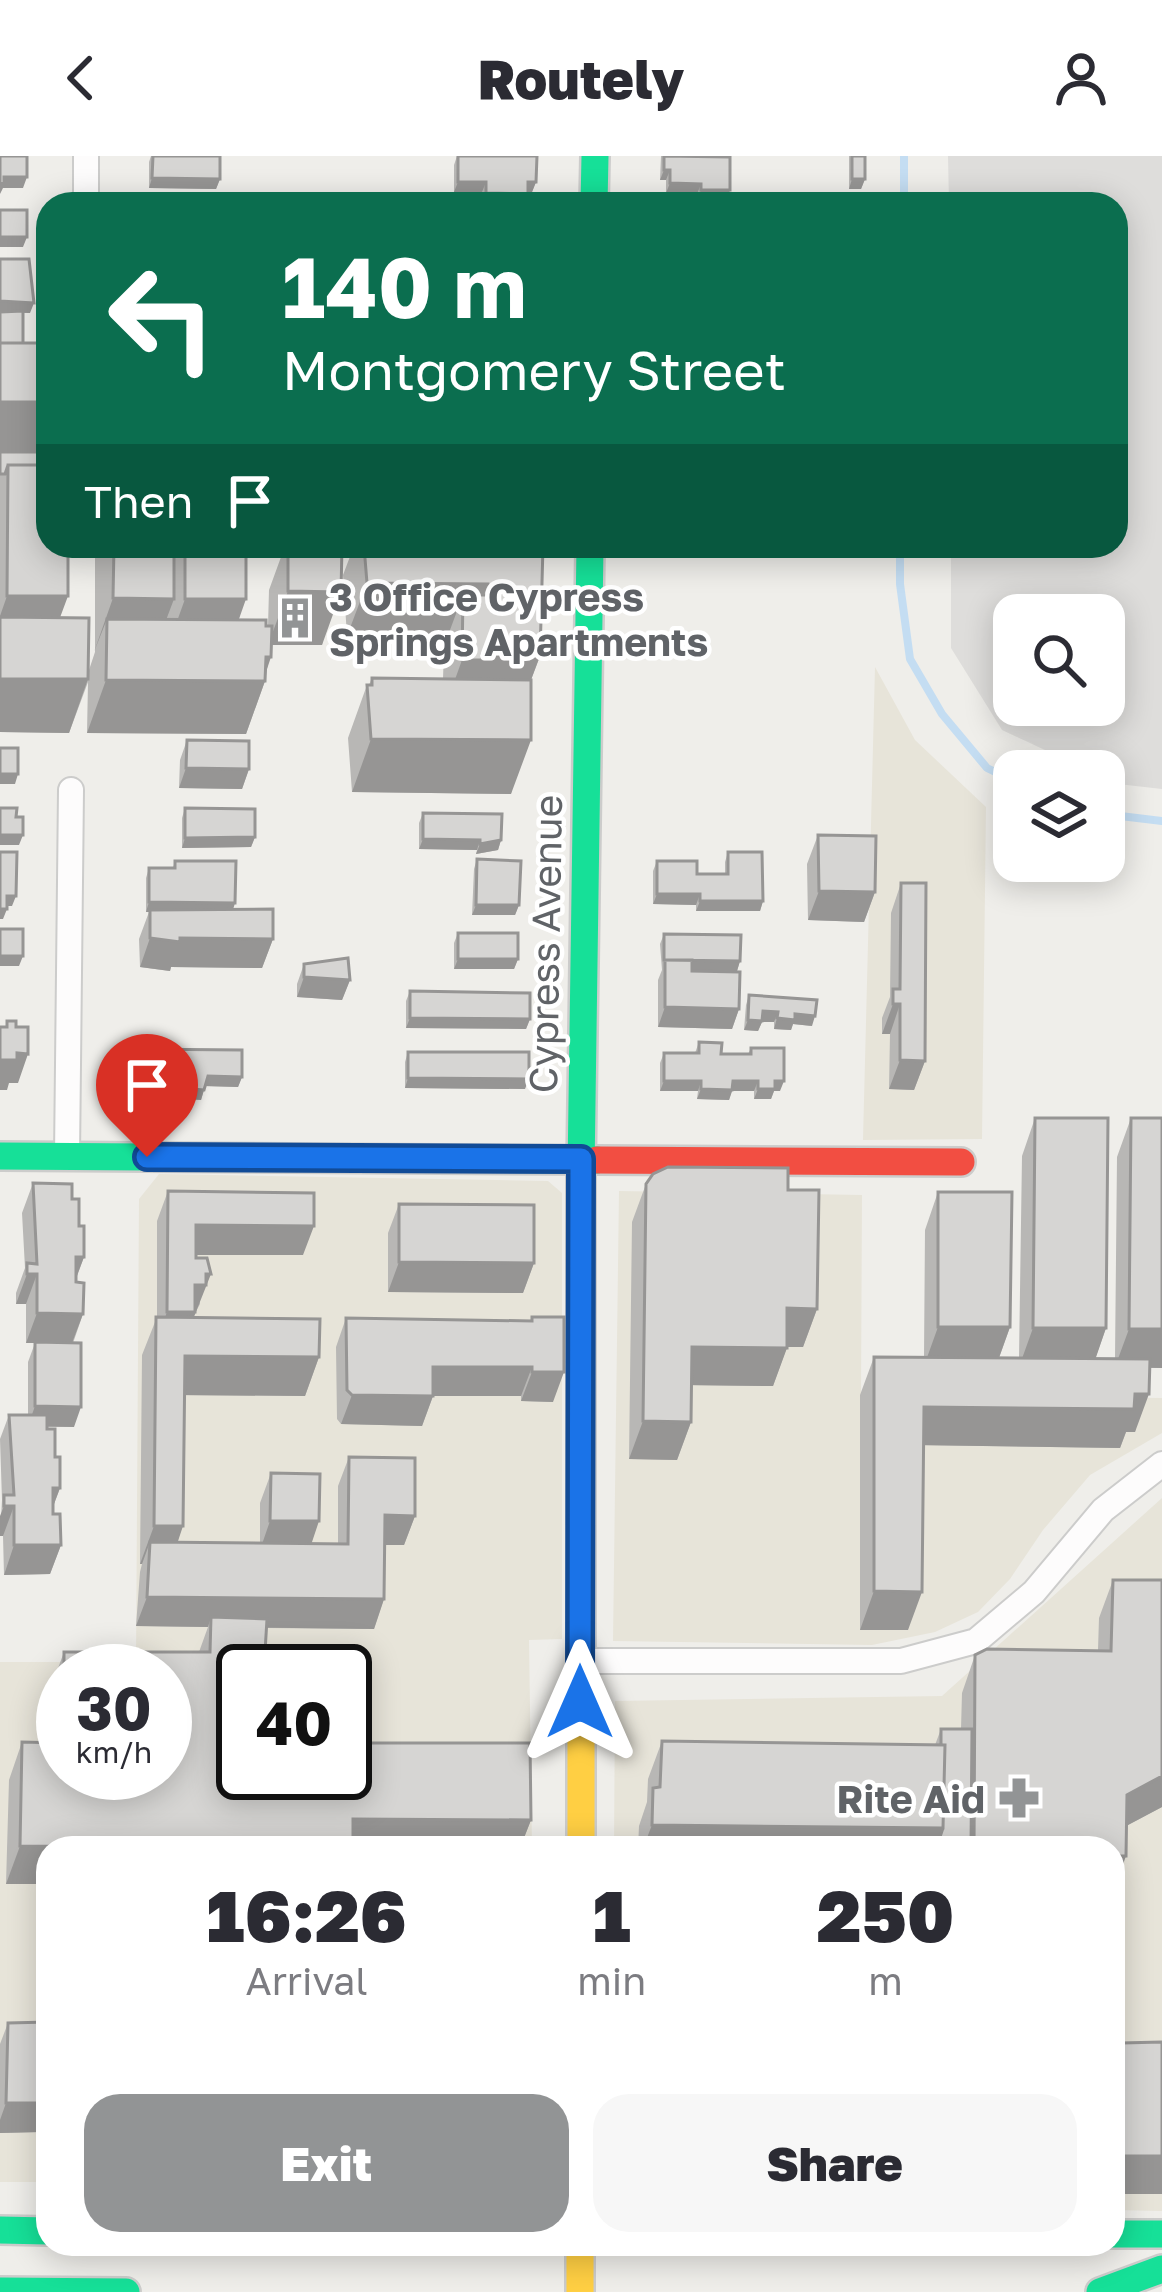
<!DOCTYPE html>
<html lang="en">
<head>
<meta charset="utf-8">
<style>
	body { margin:0; font-family:"Golos Text",sans-serif; background:#f7f7f7; color:#2b2b33; height:100vh; display:flex; flex-direction:column; font-size:45px; white-space:nowrap }
	* { box-sizing:border-box; margin:0 }
	p { font-size:39px; color:#7c7c81 }
	.icon { flex:none; width:66px; height:66px; fill:none; stroke:currentColor; stroke-width:2; stroke-linecap:round; stroke-linejoin:round }
	.map { position:relative; flex:1; overflow:hidden }
	.details { position:absolute; left:36px; top:1680px; width:1089px; height:420px; display:flex; flex-direction:column; background:#fff; border-radius:36px; box-shadow:0 6px 30px #0003 }
	.details>* { flex:none }
	.banner { position:absolute; left:36px; top:36px; width:1092px; height:366px; border-radius:36px; box-shadow:0 6px 30px #0003; background:#0b6e4f; color:#fff; overflow:hidden }
	.fabs { position:absolute; left:993px; top:438px; display:grid; gap:24px }
	.fabs a { display:grid; place-items:center; width:132px; height:132px; border-radius:24px; background:#fff; box-shadow:0 6px 30px #0003; font-size:60px }
	.speed { position:absolute; left:36px; top:1488px; display:flex; gap:24px; font-size:60px; font-weight:700; text-align:center }
	.speed>* { display:grid; place-content:center; width:156px; height:156px; border-radius:50%; background:#fff; box-shadow:0 6px 30px #0003; line-height:1 }
	.speed small { font-size:30px; font-weight:400 }
	.speed .limit { border:6px solid #111; border-radius:18px; background:#fff; color:#111 }
	.pin { position:absolute; display:grid; place-items:center; width:102px; height:102px; color:#fff; margin:-123px -51px; border-radius:50% 50% 50% 0; rotate:-45deg; box-shadow:0 0 12px #0007 }
	.pin .icon { rotate:45deg }
	.me { position:absolute; width:132px; margin:-66px; rotate:0deg; stroke-linejoin:round; filter:drop-shadow(0 0 9px #0008) }
	.turn { display:flex; align-items:center; gap:42px; height:252px; padding:0 48px; font-size:54px }
	.turn .icon { width:156px; height:156px; stroke-width:2.5 }
	.turn b { display:block; font-size:84px; line-height:102px }
	.then { display:flex; align-items:center; height:114px; padding:0 48px; background:#0003; gap:24px; font-size:45px }
	.eta { display:flex; justify-content:space-evenly; align-items:center; height:204px; text-align:center }
	.eta b { font-size:72px; font-weight:800; line-height:84px }
	.action { display:flex; gap:24px; margin-top:auto; padding:24px 48px }
	.action a { flex:1; height:138px; border-radius:36px; background:#929495; color:#fff; font-size:48px; font-weight:800; line-height:138px; text-align:center }
	.action a+a { background:#f7f7f7; color:#2b2b33 }
	header { display:flex; justify-content:space-between; align-items:center; height:156px; padding:0 48px; background:#fff; font-size:54px; font-weight:800 }
	.map>svg:first-child { display:block }
	.commercial { fill:#e7e4d9; fill-rule:evenodd }
	.industrial { fill:#dedddb; fill-rule:evenodd }
	.lines { fill:none; stroke-linecap:round; stroke-linejoin:round }
	.stream { stroke:#c4ddf2; stroke-width:8 }
	.street-casing { stroke:#cccccb; stroke-width:28 }
	.fast-casing { stroke:#cccccb; stroke-width:32 }
	.slow-casing { stroke:#cccccb; stroke-width:32 }
	.jam-casing { stroke:#cccccb; stroke-width:32 }
	.street { stroke:#fdfcfc; stroke-width:24 }
	.fast { stroke:#16e098; stroke-width:27 }
	.slow { stroke:#ffcf43; stroke-width:27 }
	.jam { stroke:#f24e42; stroke-width:27 }
	.wall { fill:#b8b7b5; fill-rule:evenodd }
	.shaded-wall { fill:#969594 }
	.building { fill:#d6d5d3; stroke:#969594; stroke-width:3; fill-rule:evenodd }
	.route-casing { stroke:#114b97; stroke-width:30 }
	.route { stroke:#1a73e8; stroke-width:21 }
	.labels { text-anchor:middle; dominant-baseline:central; stroke-width:9; stroke-linejoin:round; paint-order:stroke }
	.poi-label { font-size:39px; font-weight:bold; fill:#606367; stroke:#fff; text-anchor:start }
	.street-label { font-size:39px; fill:#606367; stroke:#fff }
</style>
</head>
<body>
<header><svg class="icon" aria-label="back" viewBox="0 0 24 24"><path d="M15 5l-7 7 7 7"/></svg>Routely<svg class="icon" aria-label="person" viewBox="0 0 24 24"><circle cx="12" cy="8" r="4"/><path d="M4 21q1-7 8-7t8 7"/></svg></header>
<div class="map">
<svg width="1162" height="2136" viewBox="0 0 1162 2136">
	<rect width="100%" height="100%" fill="#efeeea"/>
	<path class="commercial" d="M875,511L915,584L986,651L982,983L863,984Z
		M159,1018L548,1025L562,1037V1483L529,1484L532,1692H48V2026H0V1506H136L139,1043ZM63,1515H165V1617H63ZM243,1515H345V1617H243Z
		M619,1035L862,1039L861,1239L1162,1242V1277L1090,1319L1043,1374L1010,1423L978,1456L935,1476L872,1489L613,1485Z
		M1162,1342V2055L1113,2054V1692H614L615,1545L942,1540Z"/>
	<path class="industrial" d="M948,0H1162V633L1118,628L1104,622V615H1090L1002,574L951,492V390H1116V48H949ZM1014,459H1104V549H1014Z"/>
	<g class="lines">
		<path class="stream" d="M904,48V0
			M900,390V428L910,503L942,558L987,612L1014,625
			M1104,658L1162,665"/>
		<g class="street-casing">
			<path id="street" d="M86,48V0
				M67,1000L71,634
				M580,1505H901L976,1485L1034,1436L1103,1354L1162,1308"/>
		</g>
		<g class="fast-casing">
			<path id="fast" d="M594,48L595,0
				M0,1000L597,1004
				M581,1015L590,390
				M0,2074L48,2075
				M1113,2078H1162
				M0,2135L126,2136
				M1100,2136L1162,2113"/>
		</g>
		<g class="slow-casing">
			<path id="slow" d="M581,1015V1692
				M580,2088V2136"/>
		</g>
		<g class="jam-casing">
			<path id="jam" d="M597,1004L961,1006"/>
		</g>
		<use href="#street" class="street"/>
		<use href="#fast" class="fast"/>
		<use href="#slow" class="slow"/>
		<use href="#jam" class="jam"/>
	</g>
	<path class="wall" d="M151,0H220V23L216,33L149,32V6Z
		M457,0L536,26L532,36H528L527,39L544,48H420L424,38L482,39V36H454V9Z
		M661,0H705L730,34L726,44H697V38L666,37V24H660Z
		M849,0H865V23L861,33H849Z
		M0,103L30,157H23V187L60,462L89,514L95,496V390H246L239,463L266,470H268L269,434L285,390H342L322,489H271L265,525L246,578L87,577L88,526L69,577L0,576Z
		M354,390H543L540,500L531,524L511,638L352,636L348,582L367,529H369L372,522L443,523L444,492L447,482L347,480L343,419Z
		M187,584L249,613L242,633L179,632L180,604Z
		M185,652L255,681L251,691L182,692V662Z
		M423,657L501,684L498,694L476,698L477,694L419,693V667Z
		M818,679L875,736L864,766L808,764L807,708Z
		M728,696L763,745L760,755H696V749L653,748V715L657,705L697,718H725V706Z
		M477,703L519,749L515,759H472L474,713Z
		M175,705L233,753L273,783L262,812L171,811L170,815L140,811L139,783L149,756H146V722L149,712H173Z
		M901,727L925,905L914,934L889,933L890,878H882V862L890,841L891,757Z
		M458,777L518,803L514,813H454V787Z
		M664,778L740,805L737,815L739,853L732,873L658,871V824L662,814L660,788Z
		M304,808L350,824L342,844L297,841V828Z
		M410,835L530,863L526,873L406,872V845Z
		M749,839L812,870L793,868L791,874L774,873V866H762L758,875L744,874L746,849Z
		M699,886L721,898H748L751,892L780,935H774L771,943H754V935H732L729,944L697,943L698,935H660V907L664,897H695Z
		M131,893L242,921L238,931L205,930L201,944L189,943L185,930H128V903Z
		M408,896L525,933L405,932V906Z
		M1035,962L1106,1172L1095,1203H1115L1117,1001L1131,962H1162V1212H1149L1135,1276H1126L1120,1292L924,1289L908,1474H860V1239L874,1201H924L925,1074L938,1036L1010,1171L999,1202H1019L1022,1000Z
		M33,1027L72,1043L79,1070L84,1101L76,1123L83,1158L73,1187L74,1271H47L55,1301L60,1332L53,1351V1358L61,1389L50,1418L4,1419L3,1380H0L2,1344L0,1283L9,1259H28V1206L35,1187H26V1148H16V1137L25,1112L22,1057Z
		M646,1028L788,1034L817,1153L803,1191H787L773,1230L692,1229L691,1266L677,1304L629,1303L632,1066Z
		M168,1035L303,1099H196L200,1148L193,1161L319,1201L305,1240L185,1239L178,1386L260,1387V1347L271,1317L311,1388H338V1330L349,1301L415,1360L404,1389H385L384,1443L374,1473L266,1472L265,1496L353,1587L531,1664L520,1692H48V1728H6L9,1624L22,1586L50,1587V1534L64,1496H199L208,1471L136,1470L140,1416L142,1408H140L142,1199L157,1161V1065ZM63,1515H165L63,1617Z
		M399,1048L534,1107L523,1137L388,1136V1077Z
		M532,1161L553,1246L521,1245V1240H433L422,1270L341,1268L337,1263L336,1191L346,1162L531,1165Z
		M1113,1424H1162V1651L1126,1670L1113,1692H638L639,1670L647,1646L648,1623L662,1585L935,1589L941,1573H961L962,1537L975,1499L1098,1494L1099,1462Z
		M8,1867L48,1957L40,1976L0,1977V1888Z
		M1122,1887L1162,2038H1113V1910Z"/>
	<path class="shaded-wall" d="M664,14H670L666,24H660Z
		M4,21H27L23,32H3L0,38V27Z
		M152,22L220,23L216,33L149,32Z
		M852,23H865L861,33H849Z
		M458,26H486L482,36H454Z
		M528,26H536L532,36H524Z
		M670,27L701,28L697,38L666,37Z
		M701,34H730L726,44H697Z
		M0,81H27L23,91H0Z
		M0,145L34,147L30,157L0,156Z
		M0,246H48V300L0,299Z
		M667,390H726L724,397H664Z
		M367,427L488,428L469,482L463,439L447,482L347,480Z
		M288,435L341,436L322,489H268Z
		M7,440H68L48,494H0V460Z
		M113,442L174,443L154,496L107,463L94,496Z
		M185,443H246L227,497L166,496Z
		M482,499L540,500L520,553L443,557L462,504Z
		M266,501H271L263,525H265L246,578L87,577L106,524Z
		M0,523H88L69,577L0,576Z
		M371,583L531,584L511,638L352,636Z
		M186,612L249,613L242,633L179,632Z
		M0,618H18L15,628H0Z
		M0,679H23L19,689H0Z
		M255,681L251,691L182,692L185,682Z
		M423,683L480,684L477,694L419,693Z
		M501,684L498,694L476,698L480,688Z
		M819,735L875,736L864,766L808,764Z
		M657,738H700L696,749L653,748Z
		M7,740H16L12,750H3Z
		M700,745H763L760,755H696Z
		M149,746L235,747L232,757L146,756Z
		M476,749H519L515,759H472Z
		M0,753H7L3,763H0Z
		M150,782H180L273,783L262,812L171,811L170,815L140,811Z
		M0,800H23L19,810H0Z
		M458,803H518L514,813H454Z
		M665,804L740,805L737,815L665,814Z
		M304,821L350,824L342,844L297,841Z
		M893,848H900L890,878H882Z
		M665,851L739,853L732,873L658,871Z
		M763,855L778,856L774,866H762L758,875L744,874L748,864Z
		M795,858L815,860L812,870L793,868L791,874L774,873L777,862Z
		M410,862L530,863L526,873L406,872Z
		M17,897L28,898L18,927H9L7,934H0V904Z
		M900,904L925,905L914,934L889,933Z
		M131,919L188,920L185,930H128Z
		M208,920L242,921L238,931L204,930Z
		M408,922L529,923L525,933L405,932Z
		M664,925H701L698,935H660Z
		M733,925H758L754,935H732L729,944L697,943L701,933Z
		M775,925H784L780,935H774L771,943H754L758,933Z
		M192,933L204,934L201,944L189,943Z
		M196,1069L314,1070L303,1099H186Z
		M76,1101H84L73,1130Z
		M399,1106L534,1107L523,1137L388,1136Z
		M27,1118H37L26,1148H16Z
		M206,1118H211L184,1186H156L167,1156Z
		M787,1152L817,1153L803,1191H774Z
		M37,1157L83,1158L72,1187H26Z
		M938,1171H1010L996,1210H924Z
		M1033,1172H1106L1093,1210L1019,1211Z
		M1129,1173H1162V1212L1115,1211Z
		M692,1191L787,1192L773,1230L678,1229Z
		M185,1200L319,1201L305,1240L171,1239Z
		M433,1211H532L521,1240H422Z
		M532,1216H564L553,1246L521,1245Z
		M1135,1238H1149L1135,1276H1126L1120,1292L910,1289L924,1251Z
		M352,1239L433,1240L422,1270L341,1268Z
		M35,1250L81,1251L74,1271L28,1270Z
		M643,1265L691,1266L677,1304L629,1303Z
		M53,1332H60L49,1361Z
		M4,1350H14L3,1380H0V1360Z
		M385,1359L415,1360L404,1389H374Z
		M270,1365H319L309,1395L260,1394Z
		M154,1370H183L170,1409L150,1386L142,1408H140Z
		M14,1389H61L50,1418L4,1419Z
		M874,1435L922,1436L908,1474H860Z
		M147,1441L384,1443L374,1473L211,1471V1461L208,1471L136,1470Z
		M1162,1620V1651L1113,1677L1127,1639Z
		M353,1663L531,1664L520,1692H48V1728H6L20,1690Z
		M652,1669L943,1672L935,1692L926,1681L922,1692H643Z
		M1113,1700H1126L1113,1736Z
		M48,1935V1957L40,1976L0,1977V1964L6,1947Z
		M1122,2000H1162V2038H1113V2023Z"/>
	<path class="building" d="M0,0H27V21H4V28L0,27Z
		M153,0H220V23L152,22Z
		M458,0H537L536,26H528V38L486,37V26H458Z
		M664,0L730,1V34H701V28L670,27V14H664Z
		M852,0H865V23H852Z
		M424,38L544,40V48H424Z
		M860,43H873V48H860Z
		M152,46L253,47L152,48Z
		M0,54H27V81H0Z
		M0,103H29L34,147L0,145Z
		M23,155V187H0V156Z
		M0,187H48V246H0Z
		M0,296H48V309H8L5,318H0Z
		M8,309H48V390H68V440H7Z
		M114,390H174V443L113,442Z
		M185,390H246V443H185Z
		M288,390H342L341,436L288,435Z
		M364,390H543L540,500L482,499V504H462L463,439H488V428L367,427Z
		M0,461L89,462L88,523H0Z
		M107,463L266,464V470H272L271,501H266L265,525L106,524Z
		M372,522L531,524V584L371,583L367,529H372Z
		M187,584L249,585V613L186,612Z
		M0,592H18V618H0Z
		M0,652H17L16,661H23V679H0Z
		M185,652L255,653V681L185,682Z
		M423,657L502,658L501,684L480,688V684L423,683Z
		M818,679L876,680L875,736L819,735Z
		M0,696H17L16,740H7V753H0Z
		M728,696H762L763,745H700V738H657V705H697V718H728Z
		M477,703L521,705L519,749H476Z
		M175,705H236L235,747L149,746V712H175Z
		M901,727H926L925,905L900,904V848H893V833H900Z
		M273,753V783L180,782V786L150,782V754Z
		M0,773H23V800H0Z
		M458,777H518V803H458Z
		M664,778L741,779L740,805L664,804Z
		M348,802L350,824L304,821V808Z
		M665,804H692V815L740,816L739,853L665,851Z
		M410,835L530,837V863L410,862Z
		M749,839L817,844L815,860L795,858V864L777,862L778,856L763,855L762,865L748,864Z
		M7,865H16V871H28V898L17,897V904H0V871H7Z
		M699,886L722,887L721,898H751V892H784V925H775V933H758V925H733L732,934L701,933V925H664V897H699Z
		M131,893L242,894V921L208,920L204,934L192,933L188,920L131,919Z
		M408,896H529V923L408,922Z
		M1035,962H1108L1106,1172H1033Z
		M1131,962H1162V1173H1129Z
		M668,1011L788,1012V1034H819L817,1153L787,1152V1192L692,1191L691,1266L643,1265L646,1028L653,1018Z
		M33,1027L72,1028V1043H79V1070H84V1101H76V1126L84,1127L83,1158L37,1157V1118H27V1107L37,1108Z
		M168,1035L314,1037V1070L196,1069V1102H207L211,1118H206V1129H195V1156H167Z
		M938,1036H1012L1010,1171H938Z
		M399,1048L534,1049V1107L399,1106Z
		M156,1161L320,1163L319,1201L185,1200L183,1370H154Z
		M532,1161H564V1216H532V1211H433V1240L352,1239L347,1234L346,1162L532,1165Z
		M35,1186L81,1187V1251L35,1250Z
		M874,1201L1150,1203L1149,1238H1135L1134,1253L924,1251L922,1436L874,1435Z
		M9,1259H47V1273H55V1301H60V1332H53V1358H60L61,1389H14V1350H4V1339H14Z
		M349,1301L415,1302V1360L385,1359L384,1443L147,1441L150,1386L348,1388Z
		M271,1317L320,1318L319,1365H270Z
		M1113,1424H1162V1620L1127,1639L1126,1700H1113V1692H974L975,1499L987,1493L1111,1495Z
		M211,1461L267,1463L265,1496L354,1499L353,1587H530L531,1664L353,1663V1691L20,1690L22,1586L63,1587V1617H165V1515H64V1496H210ZM243,1515H345V1617H243Z
		M941,1573H972L971,1692H926V1681H940L943,1672L945,1589H941Z
		M662,1585L945,1589L943,1672L652,1669L653,1632L660,1631Z
		M48,1866V1947H6L8,1867Z
		M1162,1886V2000H1122V1887Z"/>
	<g class="lines">
		<g class="route-casing">
			<path id="route" d="M147,1001L581,1003L580,1546"/>
		</g>
		<use href="#route" class="route"/>
	</g>
	<defs>
		<g id="building-bare" transform="scale(3.24)"><path d="M-4-6H4V6H1V3H-1V6H-4ZM-2.5-4.3h1.7v1.8h-1.7ZM.8-4.3h1.7v1.8H.8ZM-2.5-1h1.7V.8h-1.7ZM.8-1h1.7V.8H.8Z" fill="#929495" stroke="#fff" stroke-width="2.5" paint-order="stroke"/></g>
		<g id="pharmacy-bare" transform="scale(3.24)"><path d="M-2-6h4v4h4v4h-4v4h-4v-4h-4v-4h4Z" fill="#929495" stroke="#fff" stroke-width="2.5" paint-order="stroke"/></g>
	</defs>
	<g fill-rule="evenodd">
		<use href="#building-bare" x="295" y="462"/>
		<use href="#pharmacy-bare" x="1019" y="1642"/>
	</g>
	<g class="labels">
		<g class="poi-label">
			<text x="329" y="440">3 Office Cypress<tspan x="329" dy="45">Springs Apartments</tspan></text>
			<text x="985" y="1642" text-anchor="end">Rite Aid</text>
		</g>
		<g class="street-label">
			<text transform="translate(545 788) rotate(-89)">Cypress Avenue</text>
		</g>
	</g>
</svg>
<div class="fabs">
<a><svg class="icon" aria-label="search" viewBox="0 0 24 24"><circle cx="10" cy="10" r="6"/><path d="M15 15l6 6"/></svg></a>
<a><svg class="icon" aria-label="layers" viewBox="0 0 24 24"><path d="M12 4l9 5-9 5-9-5zM3 14l9 5 9-5"/></svg></a>
</div>
<div class="speed"><div>30<small>km/h</small></div><div class="limit">40</div></div>
<div class="pin" style="left:147px;top:1001px;background:#d93025"><svg class="icon" aria-label="arrive" viewBox="0 0 24 24"><path d="M6 21V4h12l-3 4 3 4H6"/></svg></div>
<svg class="me" style="left:580px;top:1546px" viewBox="-20 -20 40 40"><path d="M0-17L14 15 0 8-14 15z" fill="#1a73e8" stroke="#fff" stroke-width="4"/></svg>
<div class="banner">
<div class="turn"><svg class="icon" aria-label="left" viewBox="0 0 24 24"><path d="M17 20v-9H6M10 6l-5 5 5 5"/></svg><div><b>140 m</b>Montgomery Street</div></div>
<div class="then">Then<svg class="icon" aria-label="arrive" viewBox="0 0 24 24"><path d="M6 21V4h12l-3 4 3 4H6"/></svg></div>
</div>
<section class="details">
<div class="eta">
<div><b>16:26</b><p>Arrival</p></div>
<div><b>1</b><p>min</p></div>
<div><b>250</b><p>m</p></div>
</div>
<div class="action"><a>Exit</a><a>Share</a></div>
</section>
</div>
</body>
</html>
